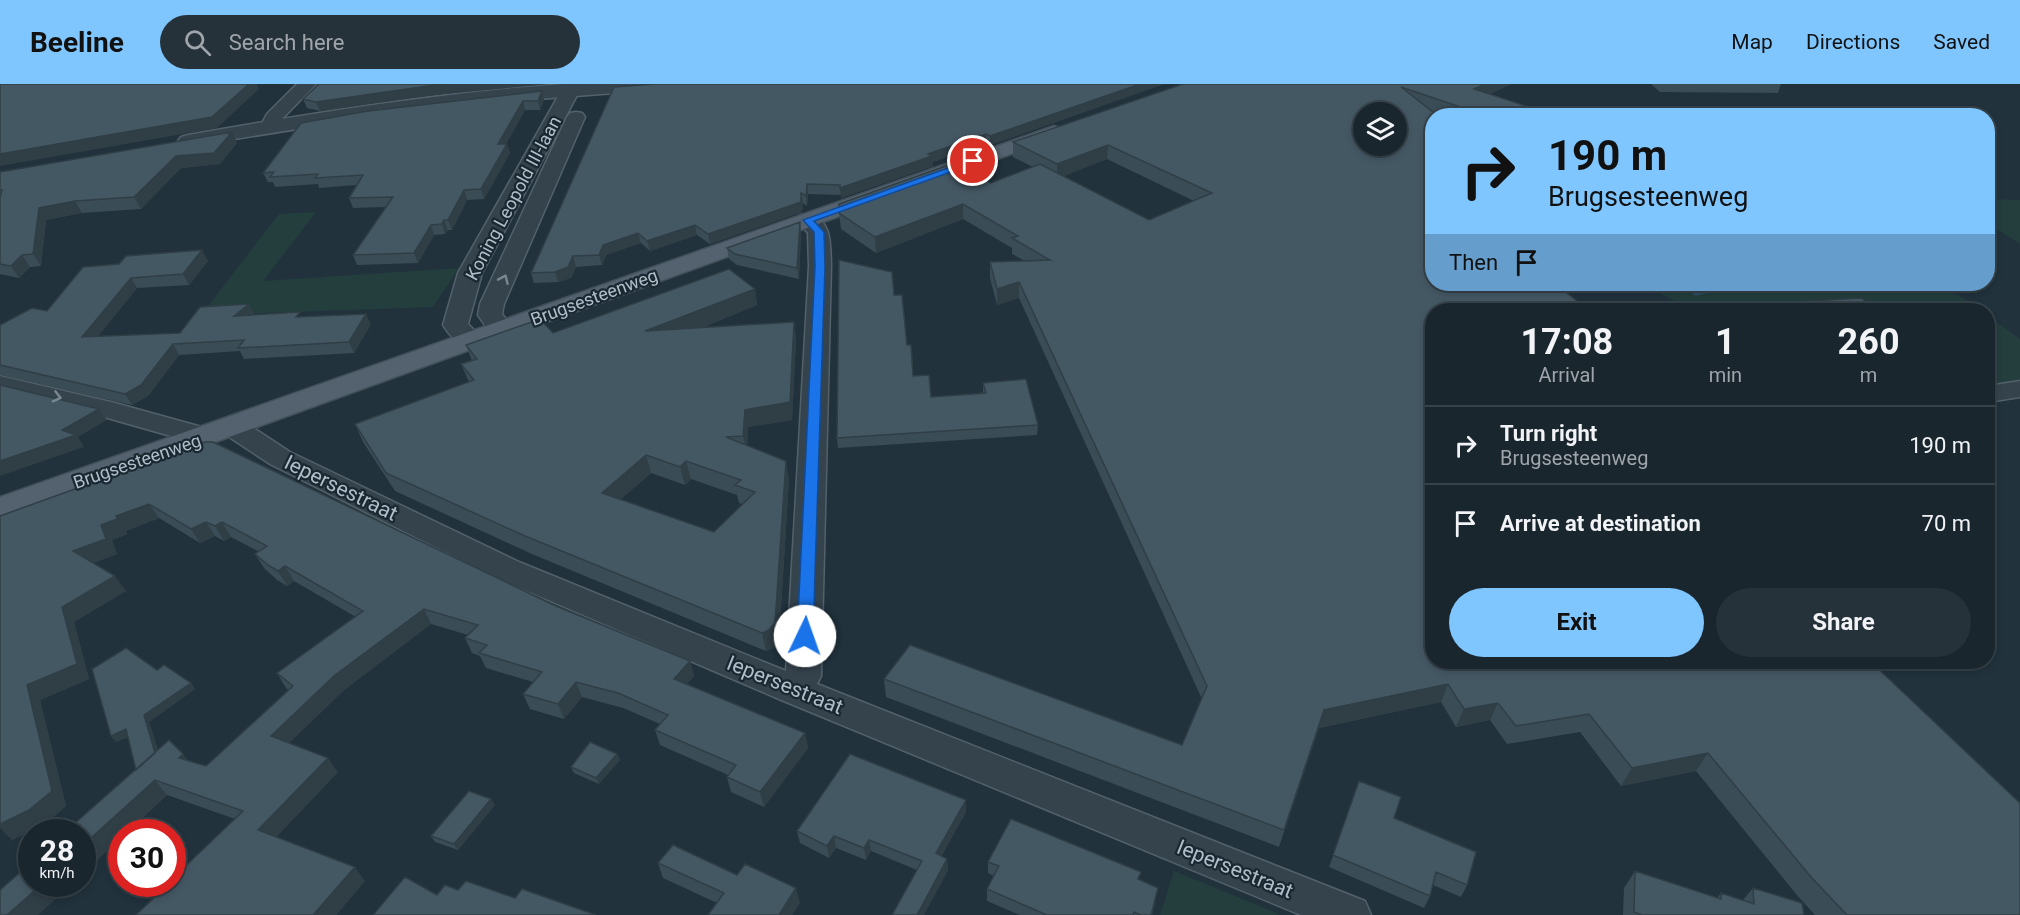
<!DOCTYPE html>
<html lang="en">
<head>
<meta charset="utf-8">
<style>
	body { margin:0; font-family:Roboto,sans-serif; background:#26323a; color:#f1f3f6; height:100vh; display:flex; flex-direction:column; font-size:22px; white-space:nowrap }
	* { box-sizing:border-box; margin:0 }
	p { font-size:20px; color:#9fa5aa }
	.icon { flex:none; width:33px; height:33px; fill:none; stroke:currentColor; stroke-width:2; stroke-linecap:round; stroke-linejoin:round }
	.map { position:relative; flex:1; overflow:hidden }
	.drawer { position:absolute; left:1425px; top:219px; width:570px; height:366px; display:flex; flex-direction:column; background:#19262e; border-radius:24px; box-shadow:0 3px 9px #0003,0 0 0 2px #37434a }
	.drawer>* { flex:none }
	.hud { position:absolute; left:1425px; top:24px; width:570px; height:183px; border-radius:24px; box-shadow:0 3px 9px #0003,0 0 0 2px #37434a; background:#7fc6ff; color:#111; overflow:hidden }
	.tools { position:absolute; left:1353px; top:18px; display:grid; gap:12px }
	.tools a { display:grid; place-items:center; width:54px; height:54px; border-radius:50%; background:#19262e; box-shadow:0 3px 9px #0003,0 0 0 2px #37434a; font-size:30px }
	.speed { position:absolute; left:18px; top:735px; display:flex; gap:12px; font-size:30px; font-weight:700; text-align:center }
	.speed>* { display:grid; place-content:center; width:78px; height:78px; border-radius:50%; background:#19262e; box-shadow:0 3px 9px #0003,0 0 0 2px #37434a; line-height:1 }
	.speed small { font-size:15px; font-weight:400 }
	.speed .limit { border:9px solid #d22; background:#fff; color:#111 }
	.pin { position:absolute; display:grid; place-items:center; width:51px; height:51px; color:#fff; margin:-26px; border:3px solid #fff; border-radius:50%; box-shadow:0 2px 6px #0007 }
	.me { position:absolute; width:66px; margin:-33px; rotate:3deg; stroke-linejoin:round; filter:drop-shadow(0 0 4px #0008) }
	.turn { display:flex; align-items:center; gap:21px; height:126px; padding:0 24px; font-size:27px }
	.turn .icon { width:78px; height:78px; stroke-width:2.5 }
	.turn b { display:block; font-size:42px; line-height:51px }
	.then { display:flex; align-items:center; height:57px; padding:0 24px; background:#0003; gap:12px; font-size:22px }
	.eta { display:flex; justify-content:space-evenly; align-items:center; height:102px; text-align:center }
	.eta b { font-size:36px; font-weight:700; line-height:42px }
	.cta { display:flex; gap:12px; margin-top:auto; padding:12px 24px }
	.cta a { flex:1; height:69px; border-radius:36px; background:#7fc6ff; color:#111; font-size:24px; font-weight:700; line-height:69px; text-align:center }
	.cta a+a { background:#26323a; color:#f1f3f6 }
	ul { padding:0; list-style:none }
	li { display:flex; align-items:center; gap:18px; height:78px; padding:0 24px; border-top:2px solid #37434a }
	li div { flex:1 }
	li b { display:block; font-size:22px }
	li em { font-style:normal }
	header { display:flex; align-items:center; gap:36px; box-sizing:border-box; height:84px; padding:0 30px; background:#7fc6ff; color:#111 }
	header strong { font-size:28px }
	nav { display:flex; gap:33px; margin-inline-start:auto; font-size:21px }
	.search { width:420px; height:54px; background:#26323a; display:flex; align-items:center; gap:15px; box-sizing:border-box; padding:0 21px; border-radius:33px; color:#9fa5aa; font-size:22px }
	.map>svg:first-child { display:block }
	.green { fill:#233e3d }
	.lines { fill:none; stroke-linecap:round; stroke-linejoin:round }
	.stream { stroke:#314f64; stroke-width:7 }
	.minor-casing { stroke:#53616b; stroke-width:3 }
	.tertiary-casing { stroke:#53616b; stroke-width:3 }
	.primary-casing { stroke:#414f59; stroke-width:3 }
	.minor { fill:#35434d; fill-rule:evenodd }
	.tertiary { fill:#35434d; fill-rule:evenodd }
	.primary { fill:#53626e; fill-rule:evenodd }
	.wall { fill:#3a4c56; fill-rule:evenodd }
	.shaded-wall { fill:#303e46 }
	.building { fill:#445864; stroke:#303e46; stroke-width:1.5; fill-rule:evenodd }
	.oneway { stroke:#798791 }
	.route { fill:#1a73e8; stroke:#114b97; stroke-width:1.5 }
	.labels { text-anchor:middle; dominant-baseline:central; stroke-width:4.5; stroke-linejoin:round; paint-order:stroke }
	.far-street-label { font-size:18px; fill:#b0bec9; stroke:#1a2832 }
	.street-label { font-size:21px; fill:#b0bec9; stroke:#1a2832 }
</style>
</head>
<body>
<header>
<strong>Beeline</strong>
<div class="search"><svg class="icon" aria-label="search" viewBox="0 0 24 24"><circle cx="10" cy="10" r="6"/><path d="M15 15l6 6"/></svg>Search here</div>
<nav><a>Map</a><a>Directions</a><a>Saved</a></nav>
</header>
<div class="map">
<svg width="2020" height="831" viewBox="0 0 2020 831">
	<rect width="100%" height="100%" fill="#21323d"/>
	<path class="green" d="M1988,115L2020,116V160L1988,139Z
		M316,128L263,197L459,184L433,223L201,231L279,130Z
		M1609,200H1942L1980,226H1867L1850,214L1775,221L1781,226H1691L1643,200L1614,203Z
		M1988,232L2020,255V298L1988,302Z
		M1174,787L1277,829L1278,831H1160Z"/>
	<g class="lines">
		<path class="stream" d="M1696,208L1732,200"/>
		<g class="minor-casing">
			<path id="minor" d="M297,0H316L281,36L276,47H262L260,43L267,30Z
				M565,0H583L482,189L468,240L486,258L482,263C464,268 452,255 443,241L458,189Z
				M576,28L582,29L585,33L504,220L502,230L514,246L511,251C493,256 487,244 478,231L480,220L567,33L570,29Z
				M808,130C833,136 830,161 831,182L821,592L817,600L1365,817L1371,831H1301L779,615L497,494L270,380L223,349L219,343L223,337L233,335L243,337L290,368L519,478L786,587L809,182L808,149L797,136L800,131Z
				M0,292L115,319L216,347L220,353L216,359L206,362L97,331L0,308Z
				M2020,297V313L1988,318V302Z"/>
		</g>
		<g class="tertiary-casing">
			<path id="tertiary" d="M563,0H677L674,4L667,6C505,14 348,35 188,63L181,61L178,57L181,53L188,51C312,29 437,9 563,0Z"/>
		</g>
		<g class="primary-casing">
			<path id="primary" d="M1054,42L1061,44L1064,48L1061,52L0,436V413Z"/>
		</g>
		<use href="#minor" class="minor"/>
		<use href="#tertiary" class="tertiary"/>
		<use href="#primary" class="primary"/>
	</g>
	<path class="wall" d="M319,0H549L432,11L320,27L307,24L303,15Z
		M1164,0L990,61L986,59L933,78V82L841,114V111L808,110L807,122L803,119L802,128L710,160L697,151L650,167L641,159L606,171L602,181L576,183L571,194L558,198L534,199L531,189L614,3Z
		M1183,0H1511L1490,10L1557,32H1443L1434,28L1432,226L1871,578L2020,831H1815L1796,810L1696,687L1621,702L1580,648L1507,660L1490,636L1456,643L1441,618L1319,644L1279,763L886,613L884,595L1182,661L1202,615L1019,214L997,221L990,194V178L1025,177L1012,170V164L963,135L876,169L841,145L839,129L991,99L1033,83L1013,73V58ZM1107,75L1194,117L1149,136L1063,92Z
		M1651,0H1781L1778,9L1660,8Z
		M542,7L544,16L540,26H525L506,60H507L510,69L484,115L467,116L452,146H448L445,150L434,151L418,179L357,181L353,171L386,123L353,124L349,114L357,101L319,104L318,100L275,103L273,98H268L263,89Z
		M237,59L220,80L181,84L141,125L82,129L46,136L41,182L30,183L19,194L0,190V88Z
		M801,149L799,195L737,181L729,175L727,164Z
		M208,177L189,201L137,204L98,252L180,249L255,231L302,233L371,240L354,269L244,275L240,267L179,271L148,312L132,321L0,291V241L47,227L83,183Z
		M755,205L757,221L701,244L794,238L796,255L792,336L748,343L747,362L789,395L779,557L773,564L766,567L532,470L395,407L363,358L355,340L469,298L461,280L472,277L466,261L553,249ZM651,389L685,401L691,395L737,411L739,419L742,420L714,448L621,415Z
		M894,211L913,292L931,313L983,309V299L1038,341L1037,351L838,364L837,354Z
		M1793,218L1878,226H1789Z
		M205,358L556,522L690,577L694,592L686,600L805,649L808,664L764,723L731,708L727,693L728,691L660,661L655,646L660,640L623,624L582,613L564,635L530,625L523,610L533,598L486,584L480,572L472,569L465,554L468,551L431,540L344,606L289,659L338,688L276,753L365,797L336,831H136L235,735L167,711L127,748H122V753L82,790L136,686L128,653L116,658L111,652L157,586L191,599L195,605L149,638L158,666L183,670L187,676L206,682L289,606L286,604L277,589L356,533L294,497L287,502L277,496L264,484L255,470L258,467L231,453L224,457L215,452L200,459L159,434L126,447L127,450L112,456L117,470L93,479L126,507L74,538L89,595L40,616L66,722L44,741L12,756L0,432Z
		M617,670L620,676L599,700L574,689L571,683Z
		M1359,697L1394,734L1467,801L1461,813L1433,801L1430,812L1424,824L1329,783Z
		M966,716V728L941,772L947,775L948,787L917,786L871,767L866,776L836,764L829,774L800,759L797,747Z
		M495,721L458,766L435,758L431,752Z
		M988,778L1140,796L1158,804L1152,831H1020L987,817V805L994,792L988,789Z
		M658,779L800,819H717L663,794Z
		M1635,787L1717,814L1721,809L1743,816L1753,804L1804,831H1623L1624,804Z"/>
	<path class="shaded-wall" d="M249,0H257L259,5L217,44L0,82V70Z
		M452,0H549L432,11L320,27L316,18L428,2Z
		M1140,0H1164L990,61V52Z
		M1485,0H1511L1471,18L1474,5Z
		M542,7L544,16L540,26L538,17Z
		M523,17L525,26L501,69L498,60Z
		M232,48L237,59L220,80L181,84L141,125L134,113L176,72Z
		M986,50V59L933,78V82L841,114L840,104L928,70Z
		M507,60L510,69L484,115L481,105Z
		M1108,61L1107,75L1057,95V80Z
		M807,100L808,110L807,122L806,112Z
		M464,106L467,116L452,146L448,136Z
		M801,109L803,119L802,128L710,160L708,150Z
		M75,117L82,129L46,136L41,182L33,170L39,124Z
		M963,120V135L876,169L875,153Z
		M444,136L448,146L445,150L442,140Z
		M800,138L801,149L799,195L797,184Z
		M431,141L434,151L418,179L414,169Z
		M695,141L697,151L650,167L647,157Z
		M638,149L641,159L606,171L602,181L599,171L603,161Z
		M202,166L208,177L189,201L183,190Z
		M22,171L30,183L19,194L11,182Z
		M573,172L576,183L571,194L558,198L555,188Z
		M131,194L137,204L89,264L82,253Z
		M1019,198V214L997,221V205Z
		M755,205L757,221L650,264L645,247Z
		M249,220L255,231L234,232Z
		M366,230L371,240L354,269L349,258Z
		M794,238L796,255L792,336L748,343L747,370L743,352L745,326Z
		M173,260L179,271L148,312L132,321L125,310Z
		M99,325L107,336L78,353L84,363L0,392V377L62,346Z
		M646,371L651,389L607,427L602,409Z
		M686,377L691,395L685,401L680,383Z
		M786,377L789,395L779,557L773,564L766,567L762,549Z
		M149,420L159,434L126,447L127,450L112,456L117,470L84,482L73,467L101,441L116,432Z
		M206,438L215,452L200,459L191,445Z
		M222,438L231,453L224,457L215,442Z
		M285,482L294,497L287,502L278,487Z
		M115,492L126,507L74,538L89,595L40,616L66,722L44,741L12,756L0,744V740L27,601L62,523Z
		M424,525L431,540L344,606L281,667L271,652L335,591Z
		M690,577L694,592L678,610L674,595Z
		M576,598L582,613L564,635L558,620Z
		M191,599L195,605L149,638L163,684L142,694L144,631Z
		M1448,600L1441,618L1319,644L1279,763L1324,626Z
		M1498,619L1490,636L1456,643L1464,625Z
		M126,645L131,651L116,658L111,652Z
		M805,649L808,664L764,723L760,708Z
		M1708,669L1696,687L1621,702L1632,684Z
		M183,670L194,685L179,674Z
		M617,670L620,676L599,700L596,694Z
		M328,674L338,688L269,761L258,746Z
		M155,696L167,711L127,748H122V753L82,790V762Z
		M491,715L495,721L458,766L454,760Z
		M966,716V728L937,781L936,769Z
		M834,752L836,764L829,774L827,762Z
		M869,756L871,767L866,776L864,764Z
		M947,775L948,787L924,831H917Z
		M355,783L365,797L336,831H313Z
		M42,800H72L38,831H7Z
		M796,804L800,819L792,831H779Z
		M1158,804L1152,831H1151Z"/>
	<path class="building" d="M0,0H249L212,33L0,70Z
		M319,0H452L428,2L316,18L303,15Z
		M655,0H1140L990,52L986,50L928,70L932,72L840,104V101L807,100L806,112L801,109V118L708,150L695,141L647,157L638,149L603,161L599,171L573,172L568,183L555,188L531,189L614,3Z
		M1183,0H1485L1474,5L1557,32H1487L1401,3L1438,32H1432V200H1556L1588,226H1432V578H1871L2020,719V831H1847L1811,793L1708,669L1632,684L1589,630L1516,642L1498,619L1464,625L1448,600L1324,626L1284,746L884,595L910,561L1182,661L1207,602L1019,198L997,205L990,178L1050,176L1012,154L1018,152L963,120L875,153L839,129V120L954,79L991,99L1040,80L1149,136L1212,109L1108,61L1057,80L1013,58ZM1364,28H1396V62H1364Z
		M542,7L538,17H523L498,60H507L481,105L464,106L448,136H444L442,140L431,141L414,169L353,171L393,113L349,114L363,91L315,94L318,90L270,93L274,88L263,89L301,39L368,27Z
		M232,48L214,69L176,72L134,113L75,117L39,124L33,170L22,171L11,182L0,180V114L2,106H0V88Z
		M800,138L797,184L735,170L727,164Z
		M202,166L183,190L131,194L82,253L180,249L200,223L249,220L234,232L300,228L296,233L366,230L349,258L238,264L244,256L173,260L141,301L125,310L0,281V241L32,224L47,227L83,183L119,180L126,172Z
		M839,176L892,188L894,211H902L907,261H911L913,292L929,291L931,313L986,309L983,299L1026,295L1038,341L837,354Z
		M729,185L755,205L645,247L794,238L790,318L745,326L743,352L726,353L786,377L775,539L769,546L762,549L525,452L386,389L355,340L474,296L461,280L477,275L466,261L540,235L553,249ZM646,371L680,383L686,377L741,396L735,401L755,408L714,448L602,409Z
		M1861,214L1878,226H1805L1793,218Z
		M0,301L99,325L62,346L76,351L0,377Z
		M205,358H213L556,522L690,577L674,595L805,649L760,708L727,693L736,681L655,646L668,631L618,609L576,598L558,620L523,610L542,588L479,569L487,561L465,554L478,541L424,525L335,591L271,652L328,674L258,746L355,783L313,831H136L168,800H172V795L243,727L155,696L82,762V748H65L169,656L183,670L179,674L206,682L293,602L277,589L363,527L285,482L278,487L268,481L255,470L267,462L222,438L215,442L206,438L191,445L149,420L116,432L117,435L101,441L106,455L73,467L115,492L62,523L77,580L27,601L52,707L29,726L0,740V432Z
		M126,564L157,586L164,581L191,599L144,631L155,669L136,686L126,645L111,652L92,585Z
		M590,658L617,670L596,694L571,683Z
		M850,670L966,716L936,769L947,775L917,831H892L922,777L869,756L864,764L834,752L827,762L797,747Z
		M1359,697L1401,713L1394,734L1476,768L1467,801L1436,788L1430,812L1333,771Z
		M469,707L491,715L454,760L431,752Z
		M1011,735L1141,788L1138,795L1158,804L1151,831H1141L1134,828L1133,831H1047L987,805L999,782L988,778Z
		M673,761L737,791L745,780L796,804L779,831H708L724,809L658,779Z
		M32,778V800H42L7,831H0V806Z
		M1635,787L1721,815V809L1754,820L1753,804L1802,819L1804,831H1642L1634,828Z
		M405,793L437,811L445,801L458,806L466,797L515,814L522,805L596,831H373Z"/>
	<defs><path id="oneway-chevron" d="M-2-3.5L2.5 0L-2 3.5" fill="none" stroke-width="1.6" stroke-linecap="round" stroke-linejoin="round" transform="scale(1.5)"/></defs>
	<g class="oneway">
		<use href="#oneway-chevron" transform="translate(504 195) rotate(-66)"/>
		<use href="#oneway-chevron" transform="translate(57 313) rotate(14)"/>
	</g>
	<path class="route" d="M973,75L977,77L976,79L814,137L824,148L825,182L813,552L810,556H799L797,552L815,182L814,148L803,136Z"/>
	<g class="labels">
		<g class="far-street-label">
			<text transform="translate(513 114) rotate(-62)">Koning Leopold III-laan</text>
			<text transform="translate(594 213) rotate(-20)">Brugsesteenweg</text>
			<text transform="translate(137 377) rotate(-19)">Brugsesteenweg</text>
		</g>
		<g class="street-label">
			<text transform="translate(341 404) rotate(26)">Iepersestraat</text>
			<text transform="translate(785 601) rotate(22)">Iepersestraat</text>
			<text transform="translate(1235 785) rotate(22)">Iepersestraat</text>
		</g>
	</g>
</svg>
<div class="tools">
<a><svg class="icon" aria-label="layers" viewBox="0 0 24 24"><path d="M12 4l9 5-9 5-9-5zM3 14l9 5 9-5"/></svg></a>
</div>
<div class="speed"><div>28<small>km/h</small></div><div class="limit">30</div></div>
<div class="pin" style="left:973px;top:77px;background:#d93025"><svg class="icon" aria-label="arrive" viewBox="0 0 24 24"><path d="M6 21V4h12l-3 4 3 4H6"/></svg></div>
<svg class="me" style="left:805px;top:552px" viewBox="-20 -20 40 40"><circle r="19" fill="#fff"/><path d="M0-13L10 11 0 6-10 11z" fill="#1a73e8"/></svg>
<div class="hud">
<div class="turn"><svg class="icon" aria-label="right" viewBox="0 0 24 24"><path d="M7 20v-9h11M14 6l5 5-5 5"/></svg><div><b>190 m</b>Brugsesteenweg</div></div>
<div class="then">Then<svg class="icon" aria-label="arrive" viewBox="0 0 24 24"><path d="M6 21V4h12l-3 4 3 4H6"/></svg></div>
</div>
<section class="drawer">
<div class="eta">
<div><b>17:08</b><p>Arrival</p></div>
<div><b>1</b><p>min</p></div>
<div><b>260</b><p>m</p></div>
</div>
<ul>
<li><svg class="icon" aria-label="right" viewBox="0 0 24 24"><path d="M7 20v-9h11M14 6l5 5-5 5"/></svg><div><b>Turn right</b><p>Brugsesteenweg</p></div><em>190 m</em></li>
<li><svg class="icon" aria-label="arrive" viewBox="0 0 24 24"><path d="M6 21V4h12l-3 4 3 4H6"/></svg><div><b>Arrive at destination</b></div><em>70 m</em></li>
</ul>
<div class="cta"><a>Exit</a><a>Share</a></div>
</section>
</div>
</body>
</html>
